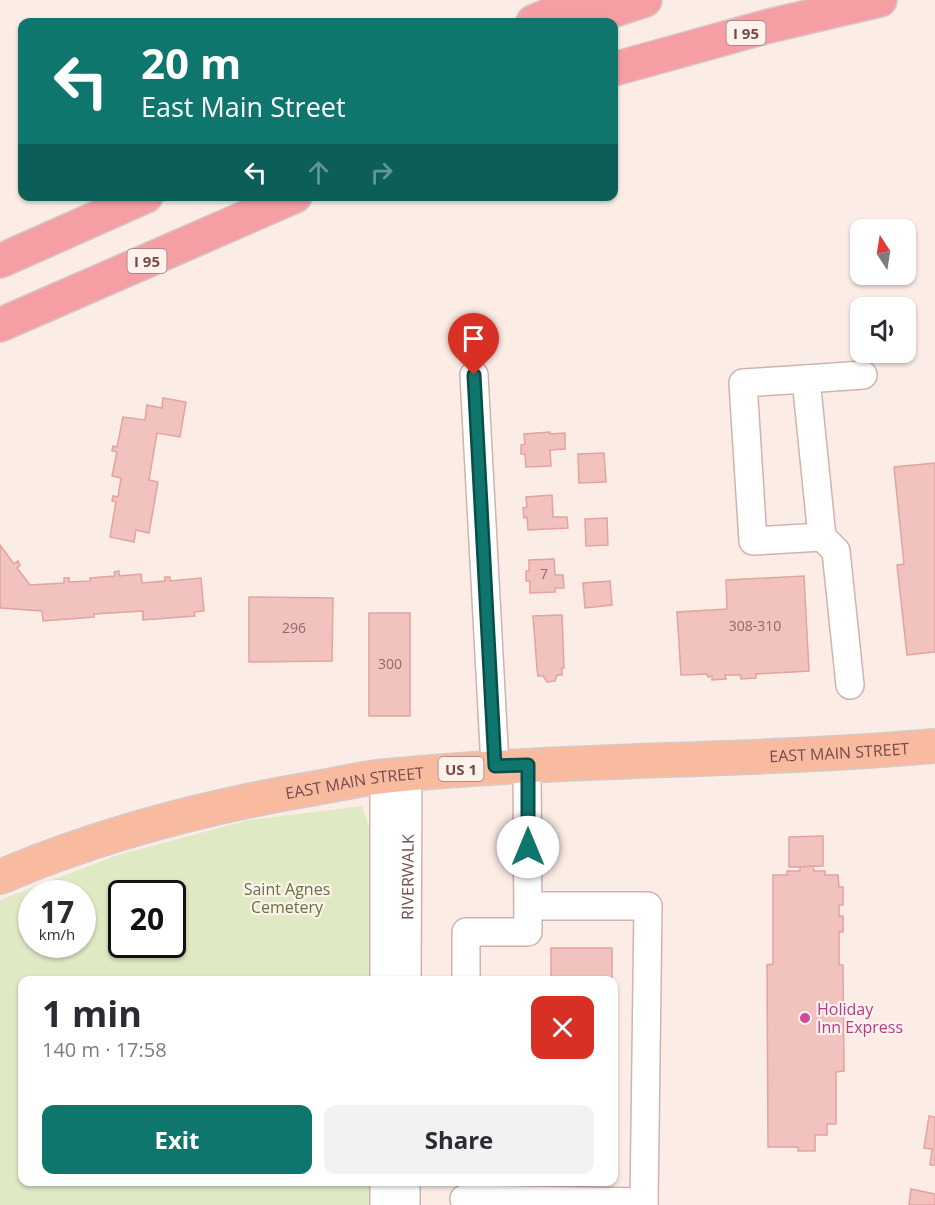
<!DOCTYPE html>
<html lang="en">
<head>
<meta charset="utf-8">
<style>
	body { margin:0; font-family:"Open Sans",sans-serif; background:#f2f2f3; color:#2b2b33; height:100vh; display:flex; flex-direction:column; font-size:22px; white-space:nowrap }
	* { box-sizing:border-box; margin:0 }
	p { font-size:20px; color:#7c7c81 }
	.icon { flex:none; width:33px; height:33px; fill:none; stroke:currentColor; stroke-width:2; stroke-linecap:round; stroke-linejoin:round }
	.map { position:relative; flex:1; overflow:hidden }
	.side { position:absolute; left:18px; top:976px; width:600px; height:210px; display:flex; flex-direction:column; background:#fff; border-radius:12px; box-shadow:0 2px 4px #0004 }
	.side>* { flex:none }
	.top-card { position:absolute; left:18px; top:18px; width:600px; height:183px; border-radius:12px; box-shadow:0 2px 4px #0004; background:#0f766e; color:#fff; overflow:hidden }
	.needle { width:39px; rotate:348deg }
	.controls { position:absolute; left:850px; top:219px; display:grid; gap:12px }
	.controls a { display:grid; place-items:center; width:66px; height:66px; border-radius:12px; background:#fff; box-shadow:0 2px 4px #0004; font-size:30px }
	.speed { position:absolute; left:18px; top:880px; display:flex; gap:12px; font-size:30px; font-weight:700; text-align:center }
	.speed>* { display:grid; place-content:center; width:78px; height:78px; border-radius:50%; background:#fff; box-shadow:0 2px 4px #0004; line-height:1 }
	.speed small { font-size:15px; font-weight:400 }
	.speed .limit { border:3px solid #111; border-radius:9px; background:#fff; color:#111 }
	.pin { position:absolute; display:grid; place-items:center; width:51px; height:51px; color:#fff; margin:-62px -26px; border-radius:50% 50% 50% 0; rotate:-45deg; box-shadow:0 0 6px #0007 }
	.pin .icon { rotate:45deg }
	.me { position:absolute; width:66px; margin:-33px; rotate:0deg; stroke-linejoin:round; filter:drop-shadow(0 0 4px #0008) }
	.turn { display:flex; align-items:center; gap:21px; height:126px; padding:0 24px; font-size:27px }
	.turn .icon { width:78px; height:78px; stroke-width:2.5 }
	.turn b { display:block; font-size:42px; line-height:51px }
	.lanes { display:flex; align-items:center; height:57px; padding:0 24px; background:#0003; justify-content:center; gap:30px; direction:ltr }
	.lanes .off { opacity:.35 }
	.round { display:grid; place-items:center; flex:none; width:63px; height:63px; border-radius:12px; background:#f2f2f3 }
	.headline { display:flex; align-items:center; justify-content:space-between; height:102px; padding:0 24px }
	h1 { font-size:36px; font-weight:700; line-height:45px }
	.button { display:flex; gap:12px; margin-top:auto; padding:12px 24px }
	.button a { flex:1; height:69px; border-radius:12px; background:#0f766e; color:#fff; font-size:24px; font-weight:700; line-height:69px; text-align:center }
	.button a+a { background:#f2f2f3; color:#2b2b33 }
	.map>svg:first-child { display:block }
	.green { fill:#dfeac5; fill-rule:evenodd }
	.building { fill:#f1c2be; stroke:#e3a39f; stroke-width:1.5 }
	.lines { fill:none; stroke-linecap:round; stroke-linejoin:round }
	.minor-casing { stroke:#d0b3af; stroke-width:30 }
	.major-casing { stroke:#d6c9c9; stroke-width:36 }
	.highway-casing { stroke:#d6c9c9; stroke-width:36 }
	.minor { stroke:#fff; stroke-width:27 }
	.major { stroke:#f9bba0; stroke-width:33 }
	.highway { stroke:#f59ea4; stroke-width:33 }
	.route-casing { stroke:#0a4d48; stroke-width:15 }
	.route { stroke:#0f766e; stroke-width:10 }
	.hotel-dot { fill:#d1479c; stroke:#fff2ec; stroke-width:2 }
	.labels { text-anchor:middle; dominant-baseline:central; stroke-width:4.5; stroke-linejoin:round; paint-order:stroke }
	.number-label { font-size:14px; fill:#946a68 }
	.shield { fill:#fff2ec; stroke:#9e7e7b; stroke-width:1.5 }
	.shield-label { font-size:15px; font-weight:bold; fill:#754c4b }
	.street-label { font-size:16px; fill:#754c4b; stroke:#fff2ec }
	.park-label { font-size:16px; fill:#617441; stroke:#fff2ec }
	.hotel-label { font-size:16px; fill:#b23c85; stroke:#fff2ec; text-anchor:start }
</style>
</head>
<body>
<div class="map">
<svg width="935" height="1205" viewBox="0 0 935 1205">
	<rect width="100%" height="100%" fill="#fcece6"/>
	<path class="green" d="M362,806L373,840V981H22V1182H372V1205H0V900L118,855L249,820ZM32,894H82V945H32ZM122,894H172V945H122Z"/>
	<path class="building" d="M163,398L186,402L180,437L157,433L149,480L158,482L149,533L136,530L134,542L110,537L116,502L112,501L113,496L118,497L121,478L112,476L117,452L112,451L113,446L117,447L123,417L145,420L147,405L162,408Z
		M550,432V434L565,433V449L550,450L551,466L526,467L525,454H521V445L525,444L524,434Z
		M604,453L606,482L579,483L578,454Z
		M935,463V652L907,655L897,565L904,564L894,467Z
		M552,495L553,517H567L568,528L528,530L527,517L524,518L523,508L527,507L526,497Z
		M607,518L608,545L586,546L585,519Z
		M0,545L14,564L18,561L20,565L17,568L30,585L64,583V578H69V582L90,581V578L115,576L114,572L119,571V576L141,574L142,583L165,581V577H170V581L201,578L204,611L194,612L195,616L143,620V611L94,614V617L43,621L42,611L1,608L0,606Z
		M554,559L555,575H563L564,588H555V592L530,593V581H526V571H529V560Z
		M804,576L809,671L756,674V678L741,679L740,675H725L726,679L712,680V676L708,677L707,674L681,675L677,612L727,609L726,580Z
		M610,581L612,605L585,608L583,583Z
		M249,597L333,598L332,661L249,662Z
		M369,613H410V716H369Z
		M562,615L564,668H562V675H557L555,681L547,682L543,676H538L537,669L533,616Z
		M823,836V866L789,867V837Z
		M813,866L814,871H825V875H838L839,887H843V905H839V916H843V932H839V965H843L844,1071L836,1072V1124H827V1135H815V1151H798V1147H768L767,965L773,964V875H787V871H800V867Z
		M551,948H612V981H551Z
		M614,1039H615V1168H614Z
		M929,1116L935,1117V1165H930L932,1149L924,1148Z
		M911,1189L935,1194V1205H909Z"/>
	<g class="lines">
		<g class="minor-casing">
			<g id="minor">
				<path d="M474,375L495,766"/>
				<path d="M806,379L863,375"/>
				<path d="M822,537L806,379L743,383L753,541L822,537L836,551L850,685"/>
				<path d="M384,776V981"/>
				<path d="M528,906H648L644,1205"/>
				<path id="s1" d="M407,981L408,774"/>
				<path d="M466,981V932H528L527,765"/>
				<path d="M384,1182V1205"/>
				<path d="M464,1199L644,1202"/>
				<path d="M406,1205V1182"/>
			</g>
		</g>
		<g class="major-casing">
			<g id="major">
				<path id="s2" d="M0,877C101,834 209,806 316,788C340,784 363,778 387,776C569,758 753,762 935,746"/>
			</g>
		</g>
		<g class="highway-casing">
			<path id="highway" d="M533,22L585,0
				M577,22L645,0
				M614,69L769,26L880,0
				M0,261L146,196
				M0,325L295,196"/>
		</g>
		<use href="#minor" class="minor"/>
		<use href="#major" class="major"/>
		<use href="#highway" class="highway"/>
	</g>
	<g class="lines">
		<g class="route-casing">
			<path id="route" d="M474,375L495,766L528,765V847"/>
		</g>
		<use href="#route" class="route"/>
	</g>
	<circle class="hotel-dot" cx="805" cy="1018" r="6"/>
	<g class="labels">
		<g class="number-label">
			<text x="544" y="573">7</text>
			<text x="755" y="625">308-310</text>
			<text x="294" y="627">296</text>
			<text x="390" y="663">300</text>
		</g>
		<g class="shield">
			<rect x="726.5" y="21" width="39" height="24" rx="4.5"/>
			<rect x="127.5" y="249" width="39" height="24" rx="4.5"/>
			<rect x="438.5" y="757" width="45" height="24" rx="4.5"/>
		</g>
		<g class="shield-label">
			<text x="746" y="33">I 95</text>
			<text x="147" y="261">I 95</text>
			<text x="461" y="769">US 1</text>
		</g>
		<g class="street-label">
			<text stroke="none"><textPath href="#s2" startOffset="854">EAST MAIN STREET</textPath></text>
			<text stroke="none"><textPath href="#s2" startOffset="368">EAST MAIN STREET</textPath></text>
			<text stroke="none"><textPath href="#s1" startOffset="104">RIVERWALK</textPath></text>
		</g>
		<g class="park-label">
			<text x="287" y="889">Saint Agnes<tspan x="287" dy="18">Cemetery</tspan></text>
		</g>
		<g class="hotel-label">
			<text x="817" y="1009">Holiday<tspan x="817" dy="18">Inn Express</tspan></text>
		</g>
	</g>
</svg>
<div class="controls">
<a><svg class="needle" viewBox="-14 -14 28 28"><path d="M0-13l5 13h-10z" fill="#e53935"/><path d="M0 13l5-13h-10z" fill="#7c7c81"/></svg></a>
<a><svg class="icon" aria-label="sound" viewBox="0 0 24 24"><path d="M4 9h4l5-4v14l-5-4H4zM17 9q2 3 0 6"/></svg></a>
</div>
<div class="speed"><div>17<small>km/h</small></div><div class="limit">20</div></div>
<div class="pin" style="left:474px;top:375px;background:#d93025"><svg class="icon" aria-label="arrive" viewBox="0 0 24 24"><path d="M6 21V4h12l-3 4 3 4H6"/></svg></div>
<svg class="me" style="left:528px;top:847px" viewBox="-20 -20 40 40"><circle r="19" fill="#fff"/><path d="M0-13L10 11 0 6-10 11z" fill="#0f766e"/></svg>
<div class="top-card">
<div class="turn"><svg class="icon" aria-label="left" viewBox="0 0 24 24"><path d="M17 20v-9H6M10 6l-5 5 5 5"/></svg><div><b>20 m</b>East Main Street</div></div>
<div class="lanes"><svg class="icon" aria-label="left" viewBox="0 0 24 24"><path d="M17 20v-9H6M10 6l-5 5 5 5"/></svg><svg class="icon off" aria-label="ahead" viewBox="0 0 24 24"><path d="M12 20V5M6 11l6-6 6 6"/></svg><svg class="icon off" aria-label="right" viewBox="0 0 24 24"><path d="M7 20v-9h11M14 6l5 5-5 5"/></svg></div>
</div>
<section class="side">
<div class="headline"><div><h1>1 min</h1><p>140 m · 17:58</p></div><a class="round" style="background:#d93025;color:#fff"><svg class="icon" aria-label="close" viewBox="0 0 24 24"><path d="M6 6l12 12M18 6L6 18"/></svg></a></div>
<div class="button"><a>Exit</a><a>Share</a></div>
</section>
</div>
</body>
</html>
